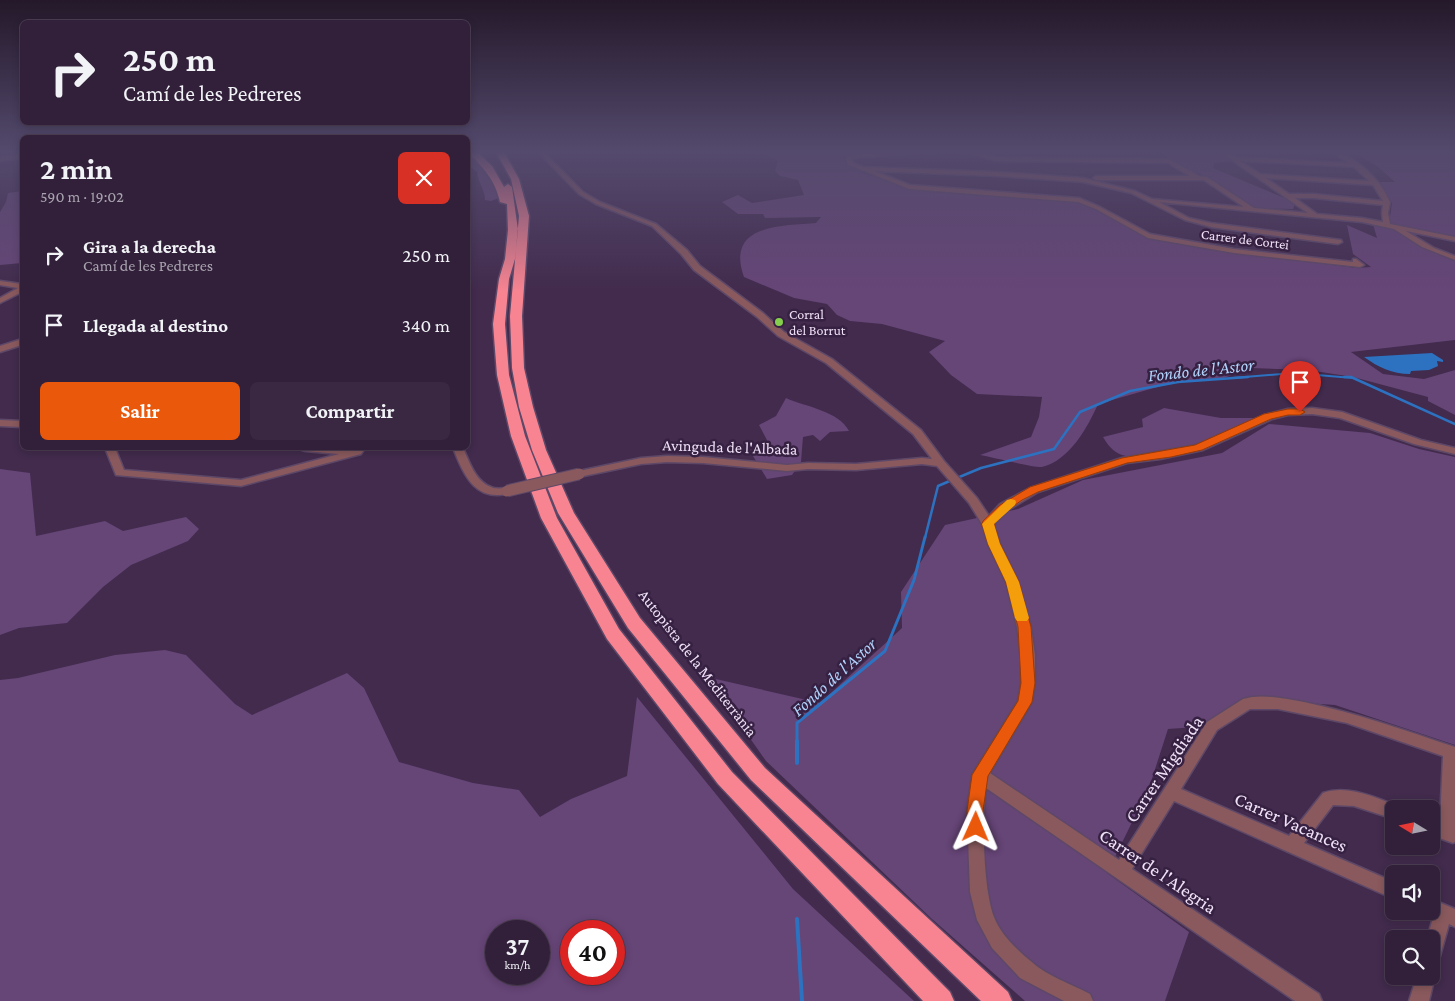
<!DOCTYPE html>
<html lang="es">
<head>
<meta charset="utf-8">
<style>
	body { margin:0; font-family:"Crimson Pro",serif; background:#3a2842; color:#f1f3f6; height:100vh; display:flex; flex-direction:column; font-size:19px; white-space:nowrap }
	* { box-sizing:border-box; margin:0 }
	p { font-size:16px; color:#a8a3af }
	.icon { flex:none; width:28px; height:28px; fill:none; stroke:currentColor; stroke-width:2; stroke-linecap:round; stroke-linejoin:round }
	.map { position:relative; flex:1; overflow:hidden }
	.side { position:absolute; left:20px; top:135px; width:450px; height:315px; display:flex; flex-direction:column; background:#32203a; border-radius:8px; box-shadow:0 2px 8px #0003,0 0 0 1px #4d3e54 }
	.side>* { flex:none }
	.guide { position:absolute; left:20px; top:20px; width:450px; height:105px; border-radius:8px; box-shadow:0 2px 8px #0003,0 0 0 1px #4d3e54; background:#32203a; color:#f1f3f6; overflow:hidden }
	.needle { width:32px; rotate:280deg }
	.fabs { position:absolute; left:1385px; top:800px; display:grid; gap:10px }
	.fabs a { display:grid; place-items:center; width:55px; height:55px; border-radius:8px; background:#32203a; box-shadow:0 2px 8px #0003,0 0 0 1px #4d3e54; font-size:25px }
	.speed { position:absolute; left:485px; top:920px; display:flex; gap:10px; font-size:25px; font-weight:700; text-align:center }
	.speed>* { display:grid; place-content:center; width:65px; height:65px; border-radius:50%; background:#32203a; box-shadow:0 2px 8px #0003,0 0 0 1px #4d3e54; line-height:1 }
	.speed small { font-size:12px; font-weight:400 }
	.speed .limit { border:8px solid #d22; background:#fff; color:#111 }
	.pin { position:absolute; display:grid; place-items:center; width:42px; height:42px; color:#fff; margin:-51px -21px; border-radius:50% 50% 50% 0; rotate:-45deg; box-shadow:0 0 5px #0007 }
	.pin .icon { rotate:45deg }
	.me { position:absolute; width:55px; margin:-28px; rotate:1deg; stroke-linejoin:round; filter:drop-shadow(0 0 4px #0008) }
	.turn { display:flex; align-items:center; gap:18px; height:105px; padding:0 20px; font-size:22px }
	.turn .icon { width:65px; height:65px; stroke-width:2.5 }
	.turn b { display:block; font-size:35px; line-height:42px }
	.round { display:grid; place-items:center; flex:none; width:52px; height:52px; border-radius:8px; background:#3a2842 }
	.headline { display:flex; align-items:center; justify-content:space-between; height:85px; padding:0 20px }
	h1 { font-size:30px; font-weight:700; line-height:38px }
	.primary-button { display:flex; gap:10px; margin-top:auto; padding:10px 20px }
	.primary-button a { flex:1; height:58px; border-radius:8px; background:#ea580c; color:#fff; font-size:20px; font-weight:700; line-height:58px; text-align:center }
	.primary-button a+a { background:#3a2842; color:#f1f3f6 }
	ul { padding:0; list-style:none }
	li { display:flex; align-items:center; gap:15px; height:70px; padding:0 20px }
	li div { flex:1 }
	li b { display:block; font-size:19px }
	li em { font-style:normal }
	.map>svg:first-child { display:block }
	.green { fill:#664577; fill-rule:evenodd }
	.water { fill:#2c72c0 }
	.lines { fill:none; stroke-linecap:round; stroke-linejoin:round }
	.stream-far3 { stroke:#2c72c0; stroke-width:2 }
	.stream-far2 { stroke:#2c72c0; stroke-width:2.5 }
	.stream-far1 { stroke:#2c72c0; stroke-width:3 }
	.stream { stroke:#2c72c0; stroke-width:4 }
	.minor-casing { stroke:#5e4868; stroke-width:3 }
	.highway-casing { stroke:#5e4868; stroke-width:3 }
	.minor { fill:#89595d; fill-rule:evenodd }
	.highway { fill:#f88491; fill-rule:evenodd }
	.minor-bridge-casing { stroke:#5e4868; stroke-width:13; stroke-linecap:butt }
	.minor-bridge { stroke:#89595d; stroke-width:11 }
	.route { fill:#ea580c; stroke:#983908 }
	.slow { fill:#f59e0b }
	.poi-dot { fill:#85cf4c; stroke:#372142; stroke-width:2 }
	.labels { text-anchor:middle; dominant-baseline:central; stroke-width:5; stroke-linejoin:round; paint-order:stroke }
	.far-street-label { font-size:14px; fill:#efe1f7; stroke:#372142 }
	.far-poi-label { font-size:14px; fill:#efe1f7; stroke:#372142; text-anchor:start }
	.street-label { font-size:16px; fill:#efe1f7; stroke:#372142 }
	.water-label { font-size:18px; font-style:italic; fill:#b0d2fb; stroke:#372142 }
	.near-street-label { font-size:19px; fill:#efe1f7; stroke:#372142 }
</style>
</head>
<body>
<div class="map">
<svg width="1455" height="1001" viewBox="0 0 1455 1001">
	<rect width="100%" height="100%" fill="#422b4d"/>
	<path class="green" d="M468,152L493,178L499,198L491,201L485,200C485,189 478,183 477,172L468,165Z
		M748,152H876L843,157L846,164L864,173L907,188L1078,201L1097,209L1146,236L1175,243L1220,251L1357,268L1371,267L1353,254L1347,225L1377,238L1373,224L1394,228L1414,243L1444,257L1455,260V340L1351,352L1383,374L1424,379L1455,370V415L1428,401V397L1353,377L1308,370L1251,368L1221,379L1175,382L1098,404C1088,427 1069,461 1042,467C1035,468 991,457 980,455L1031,437L1039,417L1042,397L977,394L951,375L929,352L945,341L882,324L850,321L837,315L827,304L794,298L744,277C725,224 781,226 816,223L821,217L765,218L763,214H738L722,202L738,195L752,203L804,195L798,180L780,176L775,171L778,161L770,156Z
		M1161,152H1217L1232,161L1214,163L1213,168L1287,199L1295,204L1293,209L1255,208L1209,178L1173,163Z
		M1455,152V237L1389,224L1392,203L1377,182H1395L1377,166L1355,153Z
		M22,191V263L0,265V212L6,202L8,193Z
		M786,398C806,407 839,411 849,431L830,432L820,441L813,435L803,437L801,462L792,475L767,479L753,456L760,446L768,442L759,425L776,416Z
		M1164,408L1221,418H1257C1232,433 1149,465 1122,455C1112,451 1108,445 1103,437L1143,427L1142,419Z
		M1269,424L1370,433L1419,449L1455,457V745L1335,705L1241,699L1212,726L1168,729L1149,788L1107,873L1189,932L1165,1001H1025L932,919L766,761L707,677L820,703L902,628L901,592L945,525L1018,509L1083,480L1222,453Z
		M0,469L30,473L36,536L105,521L123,531L186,517L199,529L188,541L131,565L103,587L67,623L19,628L0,635Z
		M165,650L186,655L235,704L252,715L347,673L364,688L399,762L473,783L519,790L540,817L571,799L627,776L637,697L793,889L914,1001H0V680L18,678L115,655ZM496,931H539V974H496ZM571,931H614V974H571Z"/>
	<path class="water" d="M1432,353L1443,360V362L1437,361L1438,366L1429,370L1411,371L1410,374C1392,374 1378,367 1364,357Z"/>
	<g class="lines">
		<path class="stream-far3" d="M1232,378L1293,373L1353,378"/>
		<path class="stream-far2" d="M1344,377H1351L1455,424
			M957,478L981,468L1054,449L1080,412L1130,391L1178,382L1248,377
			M925,538L938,486L952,480"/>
		<path class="stream-far1" d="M797,742V723L885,651L914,580L925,537"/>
		<path class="stream" d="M797,741V763
			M797,919L802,1001"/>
		<g class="minor-casing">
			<path id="minor" d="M538,152H544L583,192L600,202L656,224L687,250L700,266L763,313L784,332L832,359L921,430L944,461L977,498L989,516L1000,504L1030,488L1122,458L1196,445L1264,415L1288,409L1312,408L1342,412L1421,440L1455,448V454L1414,444L1340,418L1312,414L1288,415L1272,419L1203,450L1160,459L1127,463L1038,492L1008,510L994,525L1000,544L1018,582L1031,627L1035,655V683L1032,702L990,773L1119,860L1207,722L1243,699C1262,693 1285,699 1304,702C1356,713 1404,730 1455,747V842L1453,843L1431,835V820L1440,823L1443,756L1347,723L1278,709H1250L1217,730L1181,789L1289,836L1323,793C1348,784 1376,798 1400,807L1401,809H1394V819L1354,806L1333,805L1304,843L1394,882V899L1174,801L1132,869L1319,994L1322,1001H1295L986,788C982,820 983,887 994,917C1001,935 1018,951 1033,963C1046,975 1073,985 1090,994L1093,1001H1064L1020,978L992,948L977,920L970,892L967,811L972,775L1018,701L1021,683V655L1017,627L1006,582L988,544L982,524L969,503L937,466L922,464L856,470L808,469L787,471L703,463L667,462L641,464L579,477L575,476L574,474L579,471L641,458L667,456L703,457L787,465L808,463L856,464L922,458L932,459L913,434L826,363L778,336L757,317L694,270L681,254L652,226L596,204L579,194Z
				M875,152H933L851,158L853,163L863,167L997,172L1083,178L1135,191L1152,199L1244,207L1204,180H1096L1093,178L1096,176H1190L1168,163L996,161L966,152H976L996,157L1169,159L1199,176L1207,177L1254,208L1308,213L1220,152H1227L1235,157L1348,163L1332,152C1348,152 1368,170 1378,182C1382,186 1387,196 1390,202L1388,213L1390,224L1455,237V241L1406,231L1434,248L1455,256V260L1422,247L1394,229L1362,222L1159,202L1189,218L1211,223L1341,240L1342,242L1338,244L1211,227L1185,220L1131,193L1083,182L997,176L874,171L910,185L1079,198L1100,207L1150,234L1234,249L1353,262V259H1356L1364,265L1360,267L1234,253L1148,238L1096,209L1078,202L909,189L847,164L846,156ZM1240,161L1354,167L1369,181L1260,174ZM1266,178L1373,185L1383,201L1314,194H1289ZM1295,198H1314L1383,205L1382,213L1383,222L1362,218L1317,214Z
				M22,154V158L0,161V157Z
				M0,281L22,284V292L0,303V298L18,288L0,285Z
				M22,339V345L0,352V346Z
				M0,420L22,421V427L0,426Z
				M105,448H115L124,470L241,480L339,454L306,451L302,450L301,448H342L352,450L355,448H365L361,454L241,486L116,475Z
				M453,448H463C469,461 475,481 491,487C497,490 504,487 511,489L513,491L511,493C475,503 464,475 453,448Z
				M1431,899L1455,909V927L1449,924L1438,963L1431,965V939H1427L1433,918L1425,914L1424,911H1431Z
				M1431,969L1435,976L1429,1001H1409L1417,976H1431Z"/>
		</g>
		<g class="highway-casing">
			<path id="highway" d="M468,152H477L492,166L504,187L508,184L512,187L518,230L515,259L509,279L505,324L509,375L525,436L557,518L619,629L732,772L950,992L954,1001H923L718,784L607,639L541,518L511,436L497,375L493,324L499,279L505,259L508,230L507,204L500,202C495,179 483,168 468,152Z
				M496,152H504L519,179L529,216L522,316L524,368L533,407L546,450L574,513L640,618L765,768L1008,992L1012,1001H981L751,780L628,628L558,513L532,450L519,407L512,368L510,316L519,216L511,179Z"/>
		</g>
		<use href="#minor" class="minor"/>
		<use href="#highway" class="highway"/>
		<g class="minor-bridge-casing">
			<path id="minor-bridge" d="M507,491L579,474"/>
		</g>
		<use href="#minor-bridge" class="minor-bridge"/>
	</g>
	<linearGradient id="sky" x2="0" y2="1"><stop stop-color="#24182a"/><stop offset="0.52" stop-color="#544a6d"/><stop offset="1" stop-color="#544a6d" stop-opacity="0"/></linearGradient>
	<rect width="1455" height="292" fill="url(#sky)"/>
	<path class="route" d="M1288,409H1300L1305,412L1300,415H1288L1271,419L1202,450L1171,457L1127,463L1038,492L1022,500L1008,510L994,524L1000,544L1019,582L1031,627L1035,683L1032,702L988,776L983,811L984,827L982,832L976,834L970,832L968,827L967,811L972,775L1018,701L1021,683L1018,627L1006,582L988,544L982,524L983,521L1000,505L1030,487L1122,458L1195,445L1264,414Z"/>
	<path class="slow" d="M1011,499L1015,500L1016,502L1015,505L994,524L1000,544L1019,582L1029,618L1027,621H1017L1015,618L1006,582L988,544L982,524L1007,500Z"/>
	<circle class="poi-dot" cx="779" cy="322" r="5"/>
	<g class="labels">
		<g class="far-street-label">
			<text transform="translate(1245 239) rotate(7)">Carrer de Cortei</text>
		</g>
		<g class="far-poi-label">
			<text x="789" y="314">Corral<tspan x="789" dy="16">del Borrut</tspan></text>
		</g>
		<g class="street-label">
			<text transform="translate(730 447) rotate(2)">Avinguda de l'Albada</text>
			<text transform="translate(698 663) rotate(52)">Autopista de la Mediterrània</text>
		</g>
		<g class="water-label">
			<text transform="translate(1201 370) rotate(-6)">Fondo de l'Astor</text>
			<text transform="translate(834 677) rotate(-42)">Fondo de l'Astor</text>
		</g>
		<g class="near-street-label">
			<text transform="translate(1164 769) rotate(-56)">Carrer Migdiada</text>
			<text transform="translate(1291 822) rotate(24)">Carrer Vacances</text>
			<text transform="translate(1158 871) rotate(34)">Carrer de l'Alegria</text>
		</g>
	</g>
</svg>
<div class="fabs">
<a><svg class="needle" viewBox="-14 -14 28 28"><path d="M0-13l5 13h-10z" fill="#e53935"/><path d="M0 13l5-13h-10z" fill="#a8a3af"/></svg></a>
<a><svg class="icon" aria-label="sound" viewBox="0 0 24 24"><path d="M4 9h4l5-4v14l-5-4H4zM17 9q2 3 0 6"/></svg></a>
<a><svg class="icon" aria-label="search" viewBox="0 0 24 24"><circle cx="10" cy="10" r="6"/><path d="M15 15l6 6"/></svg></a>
</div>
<div class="speed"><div>37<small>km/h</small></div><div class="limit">40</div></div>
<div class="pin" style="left:1300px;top:412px;background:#d93025"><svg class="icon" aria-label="arrive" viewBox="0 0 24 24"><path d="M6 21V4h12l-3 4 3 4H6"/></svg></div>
<svg class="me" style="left:976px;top:827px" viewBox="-20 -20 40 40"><path d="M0-17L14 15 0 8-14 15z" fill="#ea580c" stroke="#fff" stroke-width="4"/></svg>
<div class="guide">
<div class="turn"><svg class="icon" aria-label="right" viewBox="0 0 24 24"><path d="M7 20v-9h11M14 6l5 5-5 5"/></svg><div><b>250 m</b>Camí de les Pedreres</div></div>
</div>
<section class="side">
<div class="headline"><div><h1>2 min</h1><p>590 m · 19:02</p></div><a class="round" style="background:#d93025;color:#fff"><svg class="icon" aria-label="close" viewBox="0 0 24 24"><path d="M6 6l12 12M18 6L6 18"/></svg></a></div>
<ul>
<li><svg class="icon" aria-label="right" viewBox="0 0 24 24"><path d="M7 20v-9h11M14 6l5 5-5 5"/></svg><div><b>Gira a la derecha</b><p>Camí de les Pedreres</p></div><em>250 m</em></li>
<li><svg class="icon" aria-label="arrive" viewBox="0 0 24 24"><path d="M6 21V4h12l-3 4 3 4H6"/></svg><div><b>Llegada al destino</b></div><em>340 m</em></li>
</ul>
<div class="primary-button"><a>Salir</a><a>Compartir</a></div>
</section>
</div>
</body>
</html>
